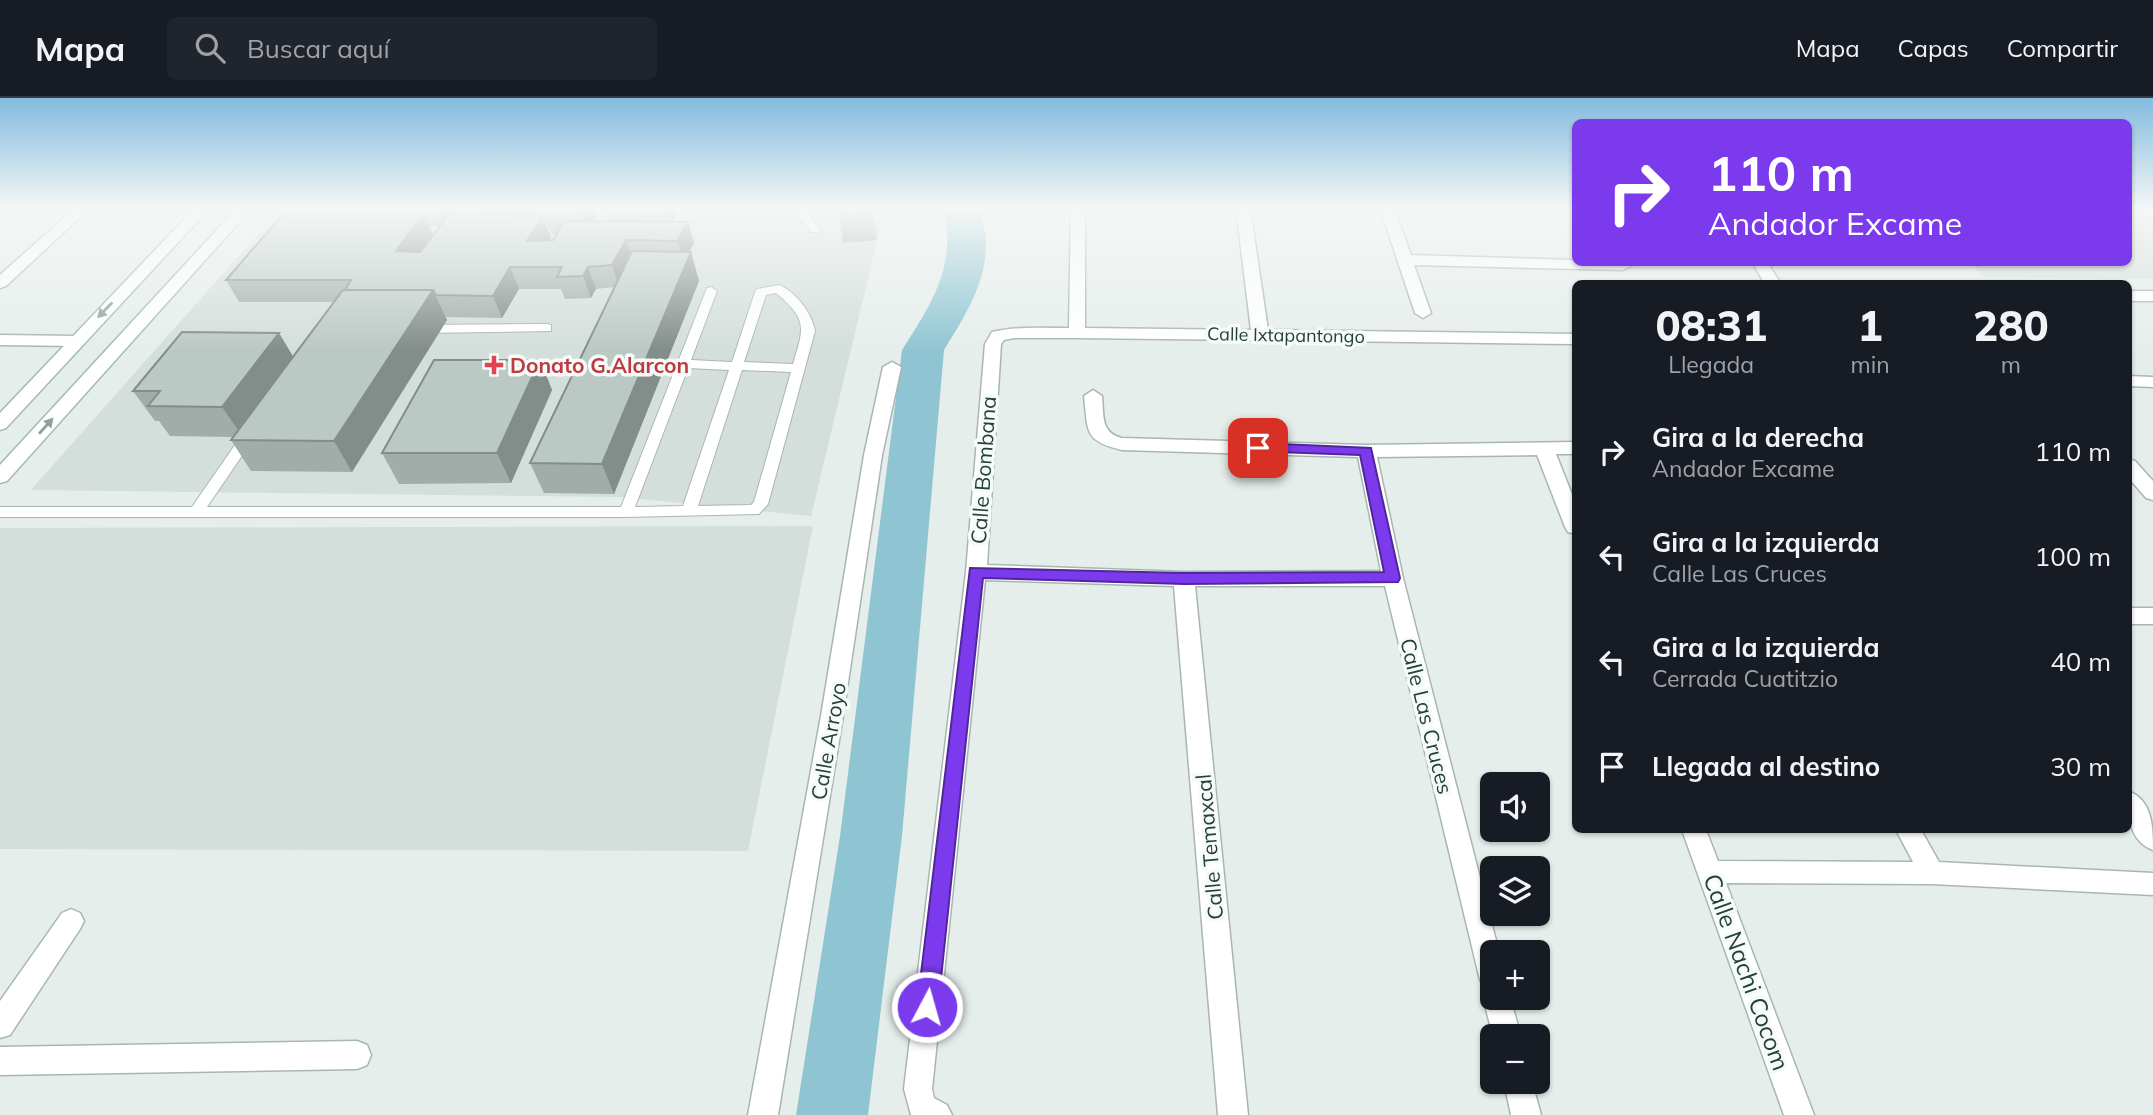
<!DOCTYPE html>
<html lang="es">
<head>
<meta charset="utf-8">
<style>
	body { margin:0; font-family:Mulish,sans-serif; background:#20242c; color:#f1f3f6; height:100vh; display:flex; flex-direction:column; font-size:26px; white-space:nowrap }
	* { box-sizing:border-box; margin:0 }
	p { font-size:23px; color:#9ea1a6 }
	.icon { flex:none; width:38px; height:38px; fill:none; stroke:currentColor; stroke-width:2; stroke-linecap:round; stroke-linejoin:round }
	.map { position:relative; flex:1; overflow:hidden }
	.sheet { position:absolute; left:1572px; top:182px; width:560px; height:553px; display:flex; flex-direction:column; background:#171b24; border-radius:10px; box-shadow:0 2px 5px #0004 }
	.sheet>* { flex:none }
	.hud { position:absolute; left:1572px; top:21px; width:560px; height:147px; border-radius:10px; box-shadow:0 2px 5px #0004; background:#7c3aed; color:#fff; overflow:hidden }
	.controls { position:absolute; left:1480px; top:674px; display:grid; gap:14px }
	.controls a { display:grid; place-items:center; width:70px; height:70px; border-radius:10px; background:#171b24; box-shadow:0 2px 5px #0004; font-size:35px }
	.pin { position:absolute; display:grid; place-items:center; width:60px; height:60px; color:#fff; margin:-30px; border-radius:14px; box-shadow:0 4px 10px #0006 }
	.me { position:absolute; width:77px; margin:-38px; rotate:6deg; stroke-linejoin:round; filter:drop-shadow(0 0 5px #0008) }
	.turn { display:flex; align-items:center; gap:24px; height:147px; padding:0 21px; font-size:32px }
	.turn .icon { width:91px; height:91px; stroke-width:2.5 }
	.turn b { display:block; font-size:49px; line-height:60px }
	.eta { display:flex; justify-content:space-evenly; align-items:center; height:119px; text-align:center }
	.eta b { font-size:42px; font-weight:800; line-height:49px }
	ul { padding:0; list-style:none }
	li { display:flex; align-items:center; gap:21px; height:105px; padding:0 21px }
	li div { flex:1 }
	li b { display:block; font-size:26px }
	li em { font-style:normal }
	header { display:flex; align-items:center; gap:42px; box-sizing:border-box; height:98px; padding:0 35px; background:#171b24; border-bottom:2px solid #363941 }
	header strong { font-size:33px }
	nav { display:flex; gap:38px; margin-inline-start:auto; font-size:24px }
	.search { width:490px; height:63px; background:#20242c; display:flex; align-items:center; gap:18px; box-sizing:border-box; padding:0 24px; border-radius:10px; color:#9ea1a6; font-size:26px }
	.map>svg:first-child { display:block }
	.built { fill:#d4deda }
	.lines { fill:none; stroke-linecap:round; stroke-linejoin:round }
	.river { fill:#8fc5d2; fill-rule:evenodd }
	.service-casing { stroke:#a8b6b2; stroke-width:2 }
	.minor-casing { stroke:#a8b6b2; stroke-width:3 }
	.secondary-casing { stroke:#a4bab3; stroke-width:3 }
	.service { fill:#fff; fill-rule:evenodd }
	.minor { fill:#fff; fill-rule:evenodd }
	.secondary { fill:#fff; fill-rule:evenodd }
	.wall { fill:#a1ada9; fill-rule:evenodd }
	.shaded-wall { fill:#838d89 }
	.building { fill:#bbc9c4; stroke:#838d89; stroke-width:2 }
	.oneway { fill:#92a09c }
	.route { fill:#7c3aed; stroke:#51269a; stroke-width:2 }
	.health-dot { fill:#e0444e; stroke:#f6faf9; stroke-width:2.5 }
	.labels { text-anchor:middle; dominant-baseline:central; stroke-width:7; stroke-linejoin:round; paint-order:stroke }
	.far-street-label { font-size:18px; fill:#24403a; stroke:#f6faf9 }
	.health-label { font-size:21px; font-weight:bold; fill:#be3a42; stroke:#f6faf9; text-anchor:start }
	.street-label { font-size:21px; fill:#24403a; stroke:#f6faf9 }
	.near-street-label { font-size:24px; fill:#24403a; stroke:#f6faf9 }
</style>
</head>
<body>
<header>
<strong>Mapa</strong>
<div class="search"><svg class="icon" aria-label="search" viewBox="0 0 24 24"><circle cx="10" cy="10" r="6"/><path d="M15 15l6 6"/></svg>Buscar aquí</div>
<nav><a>Mapa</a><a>Capas</a><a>Compartir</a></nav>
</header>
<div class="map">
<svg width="2153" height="1017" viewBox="0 0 2153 1017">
	<rect width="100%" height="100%" fill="#e6eeeb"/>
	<path class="built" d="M281,110H885L811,418L620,399L31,392Z
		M2128,110H2153V181L1984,179L1970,165L2128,164Z
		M813,428L748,753L0,751V430Z"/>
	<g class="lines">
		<path class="river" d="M943,110H979C999,164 972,207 944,252L902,738L868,1017H796L840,738L902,252C931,207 958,166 943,110Z"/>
		<g class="service-casing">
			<path id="service" d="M792,110H803L821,132L819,134H811Z
				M2128,112H2153V118H2128Z
				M779,187C796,194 812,215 815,233L768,406L759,416L626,419H0V409H192L244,334L249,333L256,337L207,409H621L707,190L711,189L717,193L691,262L732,264L755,194L757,191ZM776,195C808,222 804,229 793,266L744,264L766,197ZM688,270L729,272L683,408L635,409ZM742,272L791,274L754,404L751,407L698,408Z
				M547,226L551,227V233L420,235L414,231L420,227Z"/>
		</g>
		<g class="minor-casing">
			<path id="minor" d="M75,110H90L6,188L0,190V177Z
				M1071,110H1085V230L1251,232L1236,110H1250L1268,232L1575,236V246L1077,240H1014L1004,242L1001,246L987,467L1184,474L1381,473L1358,359L1122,352C1084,343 1088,334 1084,298L1093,292L1102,298C1104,317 1100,335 1122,340L1366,347L1575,344V356H1556L1575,404V436L1568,434L1565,429L1537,357L1377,359L1403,480L1499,854H1493V900H1510L1521,938H1493L1483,900L1487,892L1480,882L1385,488H1195L1248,1017H1218L1174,488L985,482L932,991L934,1000L947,1007L952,1017H911L904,991L966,474L985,246L992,234C1017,228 1043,230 1069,230Z
				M1380,110H1394L1411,157L1638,164L1623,172L1414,167L1431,215L1423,220L1415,215Z
				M1752,164H1767L1781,186H1765Z
				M2128,193H2153V203H2128Z
				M0,237L76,238L84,243L76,248L0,247Z
				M892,264L901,269L882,357L843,618L778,1017H748L821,618L864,357L883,269Z
				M2128,278L2153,279V289L2128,288Z
				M2128,361L2135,363L2153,383V402L2146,400L2128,379Z
				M2128,510H2153V526H2128Z
				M2128,693C2153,702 2153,730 2153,752C2128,743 2128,715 2128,693Z
				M1682,732H1706L1718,763L1913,764L1896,732H1921L1939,764L2153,775V797L1932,786L1726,785L1814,1017H1784Z
				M71,811L80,815L84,823L80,831L10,937L0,940V903L62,815Z
				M357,943L367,947L371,957L367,967L357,971L0,977V949Z
				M1504,984H1532L1541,1017H1511Z"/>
		</g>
		<g class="secondary-casing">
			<path id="secondary" d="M195,110H210L6,330L0,332V315Z
				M237,110H252L7,383L0,385V367Z"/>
		</g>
		<use href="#service" class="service"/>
		<use href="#minor" class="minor"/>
		<use href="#secondary" class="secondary"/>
	</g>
	<path class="wall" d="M363,110H534L536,116L535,118L551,139L549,142H553L556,136H551L541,110H593L596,118L593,123L608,124L604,110H675L677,114L673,124H688L694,145L689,154H691L699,183L614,396L544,395L530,365L614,189L596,191L591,200L565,201L561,191H519L502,220L446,219L447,222L352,374L251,373L231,342L233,339L170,338L159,323H155L133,293L279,235L293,259L334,204H239L226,182L366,115ZM429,128L439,129L433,137Z
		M873,110L877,142L843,145L839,116Z
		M540,262L552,292L511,385L399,386L382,355Z"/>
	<path class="shaded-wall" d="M439,110H453L455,115L447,130Z
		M487,110H493L498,124L495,130Z
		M523,110H534L536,116L530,128Z
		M580,110H593L596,118L589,135Z
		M665,110H675L677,114L671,130Z
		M424,115L433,137L406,175L396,153Z
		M543,118L551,139L535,165L527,143Z
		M688,124L694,145L683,164L677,143Z
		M626,142L633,164L619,189L612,167Z
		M691,154L699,183L614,396L602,366Z
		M510,169L519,191L502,220L493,198Z
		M588,169L596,191L591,200L583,178Z
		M433,192L447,222L352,374L334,343Z
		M279,235L297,265L243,339L222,309Z
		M540,262L552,292L511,385L497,355Z"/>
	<path class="building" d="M838,110H872L873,113L839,116Z
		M284,115H424L396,153L420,154L450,115L543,118L527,143L553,142L564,123L688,124L677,143L626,142L612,167L588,169L583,178L557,179L562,169H510L493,198L436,197L433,192H345L351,182H226Z
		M632,153L691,154L602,366L530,365Z
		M343,192H433L334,343L231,342Z
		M182,234L279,235L222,309L148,308L160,293H133Z
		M434,262H540L497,355H382Z"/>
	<defs><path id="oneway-solid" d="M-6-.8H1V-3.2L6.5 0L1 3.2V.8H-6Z" transform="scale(1.75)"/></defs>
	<g class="oneway">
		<use href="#oneway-solid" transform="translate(105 212) rotate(134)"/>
		<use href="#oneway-solid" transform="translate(46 328) rotate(-48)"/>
	</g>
	<linearGradient id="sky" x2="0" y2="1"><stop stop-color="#84bbdf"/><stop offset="0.44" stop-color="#f4f7f6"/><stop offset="1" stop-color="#f4f7f6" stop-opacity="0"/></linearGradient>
	<rect width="2153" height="252" fill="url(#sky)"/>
	<path class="route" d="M1258,345L1371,350L1400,480L1398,484L1184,486L983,480L938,909L935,916L927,919L920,916L917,909L970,470L1184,475L1384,474L1360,357L1253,353V347Z"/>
	<path class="health-dot" d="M490.5 256.5h7v7h7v7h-7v7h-7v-7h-7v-7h7z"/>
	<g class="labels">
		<g class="far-street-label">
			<text transform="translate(1286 237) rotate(1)">Calle Ixtapantongo</text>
		</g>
		<g class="health-label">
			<text x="510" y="267">Donato G.Alarcon</text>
		</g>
		<g class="street-label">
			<text transform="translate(983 372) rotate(-86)">Calle Bombana</text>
			<text transform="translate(1427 618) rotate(76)">Calle Las Cruces</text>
			<text transform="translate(828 643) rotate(-80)">Calle Arroyo</text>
			<text transform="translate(1209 749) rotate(-95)">Calle Temaxcal</text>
		</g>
		<g class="near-street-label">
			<text transform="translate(1747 874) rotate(70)">Calle Nachi Cocom</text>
		</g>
	</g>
</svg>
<div class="controls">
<a><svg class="icon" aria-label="sound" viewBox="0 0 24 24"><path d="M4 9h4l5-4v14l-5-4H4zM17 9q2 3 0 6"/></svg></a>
<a><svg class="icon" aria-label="layers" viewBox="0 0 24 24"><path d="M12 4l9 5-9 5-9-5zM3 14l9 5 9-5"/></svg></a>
<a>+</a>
<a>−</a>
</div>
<div class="pin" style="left:1258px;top:350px;background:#d93025"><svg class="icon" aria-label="arrive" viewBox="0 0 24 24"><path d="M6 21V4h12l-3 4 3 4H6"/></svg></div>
<svg class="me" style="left:927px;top:909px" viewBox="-20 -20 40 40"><circle r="17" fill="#7c3aed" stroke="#fff" stroke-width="3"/><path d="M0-11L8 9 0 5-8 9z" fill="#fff"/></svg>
<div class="hud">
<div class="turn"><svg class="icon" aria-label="right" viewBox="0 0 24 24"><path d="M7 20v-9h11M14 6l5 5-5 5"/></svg><div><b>110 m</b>Andador Excame</div></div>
</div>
<section class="sheet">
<div class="eta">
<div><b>08:31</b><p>Llegada</p></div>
<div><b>1</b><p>min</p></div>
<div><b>280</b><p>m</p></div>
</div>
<ul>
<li><svg class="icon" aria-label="right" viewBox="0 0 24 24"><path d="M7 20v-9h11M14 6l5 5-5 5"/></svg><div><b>Gira a la derecha</b><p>Andador Excame</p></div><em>110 m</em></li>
<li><svg class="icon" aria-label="left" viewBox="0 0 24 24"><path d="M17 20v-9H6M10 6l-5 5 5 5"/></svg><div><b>Gira a la izquierda</b><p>Calle Las Cruces</p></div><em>100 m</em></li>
<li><svg class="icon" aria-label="left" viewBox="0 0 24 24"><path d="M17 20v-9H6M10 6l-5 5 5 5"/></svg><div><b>Gira a la izquierda</b><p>Cerrada Cuatitzio</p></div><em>40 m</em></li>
<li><svg class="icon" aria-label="arrive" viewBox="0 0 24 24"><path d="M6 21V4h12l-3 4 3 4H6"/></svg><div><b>Llegada al destino</b></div><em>30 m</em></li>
</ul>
</section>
</div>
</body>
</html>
